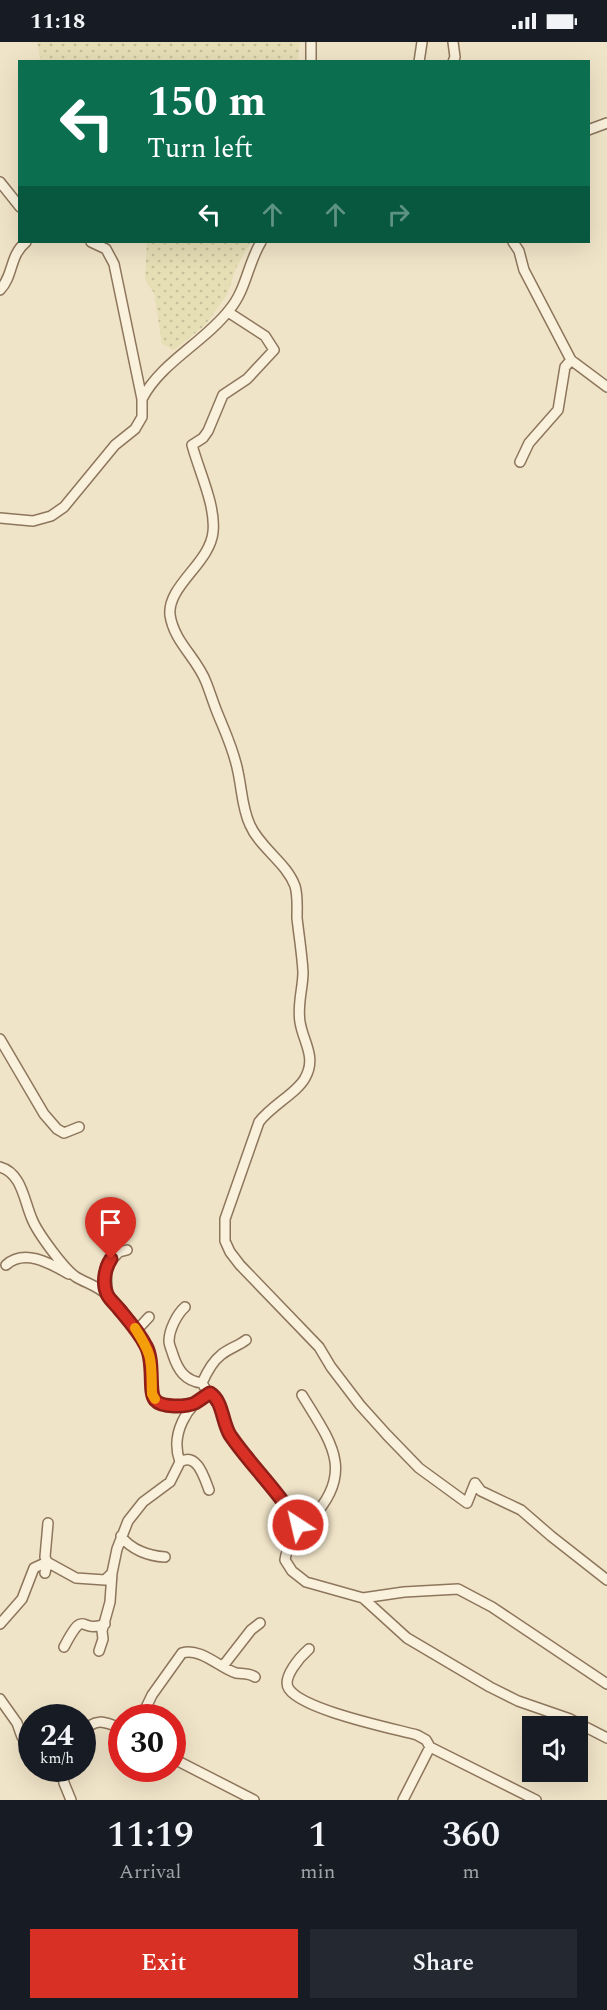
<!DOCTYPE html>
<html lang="en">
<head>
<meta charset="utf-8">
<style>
	body { margin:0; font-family:Spectral,serif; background:#242831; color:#f1f3f6; height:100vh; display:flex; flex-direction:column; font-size:22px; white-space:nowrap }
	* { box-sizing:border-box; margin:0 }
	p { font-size:20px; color:#9ea1a6 }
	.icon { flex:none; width:33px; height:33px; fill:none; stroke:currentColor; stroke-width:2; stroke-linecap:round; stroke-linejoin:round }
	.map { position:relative; height:1758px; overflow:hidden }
	.details { display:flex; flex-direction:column; background:#171b24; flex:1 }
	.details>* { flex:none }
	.hud { position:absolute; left:18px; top:18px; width:572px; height:183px; border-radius:0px; box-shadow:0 6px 24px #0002; background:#0b6e4f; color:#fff; overflow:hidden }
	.fabs { position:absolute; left:522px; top:1674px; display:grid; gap:12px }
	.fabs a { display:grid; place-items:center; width:66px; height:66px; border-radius:0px; background:#171b24; box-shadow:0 6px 24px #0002; font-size:30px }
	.speed { position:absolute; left:18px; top:1662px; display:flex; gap:12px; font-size:30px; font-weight:700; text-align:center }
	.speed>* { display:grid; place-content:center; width:78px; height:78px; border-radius:50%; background:#171b24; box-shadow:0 6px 24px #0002; line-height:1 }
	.speed small { font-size:15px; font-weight:400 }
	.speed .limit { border:9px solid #d22; background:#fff; color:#111 }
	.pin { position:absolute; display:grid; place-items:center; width:51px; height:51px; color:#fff; margin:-62px -26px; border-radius:50% 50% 50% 0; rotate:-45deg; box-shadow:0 0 6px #0007 }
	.pin .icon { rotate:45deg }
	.me { position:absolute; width:66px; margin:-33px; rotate:325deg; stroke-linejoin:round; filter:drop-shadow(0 0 4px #0008) }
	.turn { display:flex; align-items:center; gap:21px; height:126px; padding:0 30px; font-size:27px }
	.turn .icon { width:78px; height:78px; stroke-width:2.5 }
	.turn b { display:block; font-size:42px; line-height:51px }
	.lanes { display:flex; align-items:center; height:57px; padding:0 30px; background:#0003; justify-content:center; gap:30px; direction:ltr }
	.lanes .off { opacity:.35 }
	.eta { display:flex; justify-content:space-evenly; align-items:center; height:102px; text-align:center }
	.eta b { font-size:36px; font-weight:600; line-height:42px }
	.action { display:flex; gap:12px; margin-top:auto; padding:12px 30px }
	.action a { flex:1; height:69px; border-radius:0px; background:#d93025; color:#fff; font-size:24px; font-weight:600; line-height:69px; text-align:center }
	.action a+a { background:#242831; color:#f1f3f6 }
	.status { display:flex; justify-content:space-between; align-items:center; height:42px; padding:0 30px; background:#171b24; direction:ltr }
	.status svg { height:16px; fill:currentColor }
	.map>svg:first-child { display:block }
	.farmland { fill:url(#farmland-dots) }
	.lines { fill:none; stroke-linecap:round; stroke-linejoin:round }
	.minor-casing { stroke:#8d765c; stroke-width:12 }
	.minor { stroke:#faf1dc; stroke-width:9 }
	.route-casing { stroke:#8d1f18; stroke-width:15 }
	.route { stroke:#d93025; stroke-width:10 }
	.slow { stroke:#f59e0b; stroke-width:10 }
</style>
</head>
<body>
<div class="status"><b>11:18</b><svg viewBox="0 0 49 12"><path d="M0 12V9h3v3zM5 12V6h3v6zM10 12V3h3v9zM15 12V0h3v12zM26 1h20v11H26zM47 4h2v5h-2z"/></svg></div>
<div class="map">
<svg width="607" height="1758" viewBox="0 0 607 1758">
	<defs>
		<pattern id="farmland-dots" width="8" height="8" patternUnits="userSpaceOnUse" patternTransform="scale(1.5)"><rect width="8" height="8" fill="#e6deb5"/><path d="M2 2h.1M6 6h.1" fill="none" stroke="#c6bf9b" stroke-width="1.8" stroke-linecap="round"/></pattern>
	</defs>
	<rect width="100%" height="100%" fill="#f0e4c8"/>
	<path class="farmland" d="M37,0H300L298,19L41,20Z
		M147,200H251L236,226L227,253L205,283L174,308L162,302L154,251L145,238Z"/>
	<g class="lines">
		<g class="minor-casing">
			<path id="minor" d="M311,20V0
				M419,20L422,0
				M453,20L455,15L453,0
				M588,88L607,81
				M0,140L20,165
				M513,200L519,209L524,228L571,318L607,345
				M0,248C14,233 9,214 26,200
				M228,270L265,294L274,308L247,337L223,353L208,389L203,396L192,403C199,429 216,464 213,490C210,521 167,544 170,573C174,600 197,616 206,640C210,650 213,660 217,670C225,690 234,708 238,730C242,748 242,766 250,783C260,806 286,820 295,844C298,854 297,865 297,876C299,894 302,912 303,930C303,947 297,962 300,980C303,1000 317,1015 305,1036C297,1051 272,1063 259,1080L225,1177V1199L230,1210L240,1223L319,1305L331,1325L360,1363L387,1393L419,1426L467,1461L475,1441L481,1449L521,1468L551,1494L607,1538
				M142,357C161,320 205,300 230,267C246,248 248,221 261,200
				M520,420L529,401L558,368L565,325L571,318
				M0,476L33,479L51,474L64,465L115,403L135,387L142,375V357L114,222L106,207L91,200
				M0,997L44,1072L57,1087L64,1091L79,1085
				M0,1125C22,1131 24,1159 32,1177C37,1190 64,1227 76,1235C86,1241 98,1244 107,1253C122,1266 136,1286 146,1304C156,1321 148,1347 154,1357C163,1369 180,1362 193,1362
				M6,1223C25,1206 51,1222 69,1232
				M107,1252L106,1224L119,1210L127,1208
				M185,1265C177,1272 169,1288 169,1299C169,1303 172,1309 173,1313C178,1328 185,1339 202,1341
				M136,1289L149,1275
				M205,1346L202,1341C206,1332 213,1319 221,1313C228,1307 238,1304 246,1298
				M302,1353C330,1399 356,1429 312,1476C301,1488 287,1501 285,1518L292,1529L306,1540L363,1556L404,1550L458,1547L492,1565L607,1642
				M180,1420C197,1410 204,1435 209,1448
				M48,1481L45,1515L47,1520L76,1536L105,1538L112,1531L117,1507L128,1479L143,1460L170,1440L180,1420C170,1393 186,1363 210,1351C223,1359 222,1381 230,1393C252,1424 284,1454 300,1488
				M121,1494C131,1508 149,1514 165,1515
				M363,1556L407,1596L490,1645L518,1659L570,1677L607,1696
				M0,1582L22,1557L34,1526L47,1520L45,1531
				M64,1605C86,1563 79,1593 105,1582
				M309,1607C301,1614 281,1636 289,1647C303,1668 391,1686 417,1693L426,1698L430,1705L536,1758
				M99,1609L103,1597L102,1589L110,1560L112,1531
				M223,1624L251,1588L260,1581
				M0,1657L17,1681L22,1695
				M141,1676L152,1653L182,1611C200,1605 220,1626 236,1631C243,1632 249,1631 255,1635
				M82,1692C94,1675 104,1679 122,1687
				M172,1716L254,1758
				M62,1726L64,1741L71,1758
				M403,1758L430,1705"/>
		</g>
		<use href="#minor" class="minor"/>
	</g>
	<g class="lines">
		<g class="route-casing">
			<path id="route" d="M111,1217C105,1226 102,1241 107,1252C109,1257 115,1262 119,1267C129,1279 139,1290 146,1304C155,1320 148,1350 155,1358C162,1366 186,1365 195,1361C200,1358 205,1354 210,1351C223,1359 222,1380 230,1393C251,1424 280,1450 298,1483"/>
		</g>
		<use href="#route" class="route"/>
		<path class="slow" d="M135,1286C154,1316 151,1318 152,1352L155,1357"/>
	</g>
</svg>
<div class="fabs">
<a><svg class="icon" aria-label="sound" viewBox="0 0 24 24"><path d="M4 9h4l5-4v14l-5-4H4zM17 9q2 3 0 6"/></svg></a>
</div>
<div class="speed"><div>24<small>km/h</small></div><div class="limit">30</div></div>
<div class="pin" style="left:111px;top:1217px;background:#d93025"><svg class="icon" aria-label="arrive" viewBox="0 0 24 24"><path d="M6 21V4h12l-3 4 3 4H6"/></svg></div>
<svg class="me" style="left:298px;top:1483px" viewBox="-20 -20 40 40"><circle r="17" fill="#d93025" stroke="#fff" stroke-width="3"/><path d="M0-11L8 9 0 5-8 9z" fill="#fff"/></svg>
<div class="hud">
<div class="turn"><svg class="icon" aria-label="left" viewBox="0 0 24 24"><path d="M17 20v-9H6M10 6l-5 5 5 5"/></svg><div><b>150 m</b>Turn left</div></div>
<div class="lanes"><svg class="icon" aria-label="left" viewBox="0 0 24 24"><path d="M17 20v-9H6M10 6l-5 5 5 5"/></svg><svg class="icon off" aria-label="ahead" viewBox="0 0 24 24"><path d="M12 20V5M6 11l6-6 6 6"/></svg><svg class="icon off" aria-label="ahead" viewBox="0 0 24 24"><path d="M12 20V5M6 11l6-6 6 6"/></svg><svg class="icon off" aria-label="right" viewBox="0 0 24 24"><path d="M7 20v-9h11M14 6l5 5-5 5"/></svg></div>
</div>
</div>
<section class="details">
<div class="eta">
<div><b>11:19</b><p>Arrival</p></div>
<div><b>1</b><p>min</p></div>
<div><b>360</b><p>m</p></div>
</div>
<div class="action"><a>Exit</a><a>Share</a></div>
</section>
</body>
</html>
